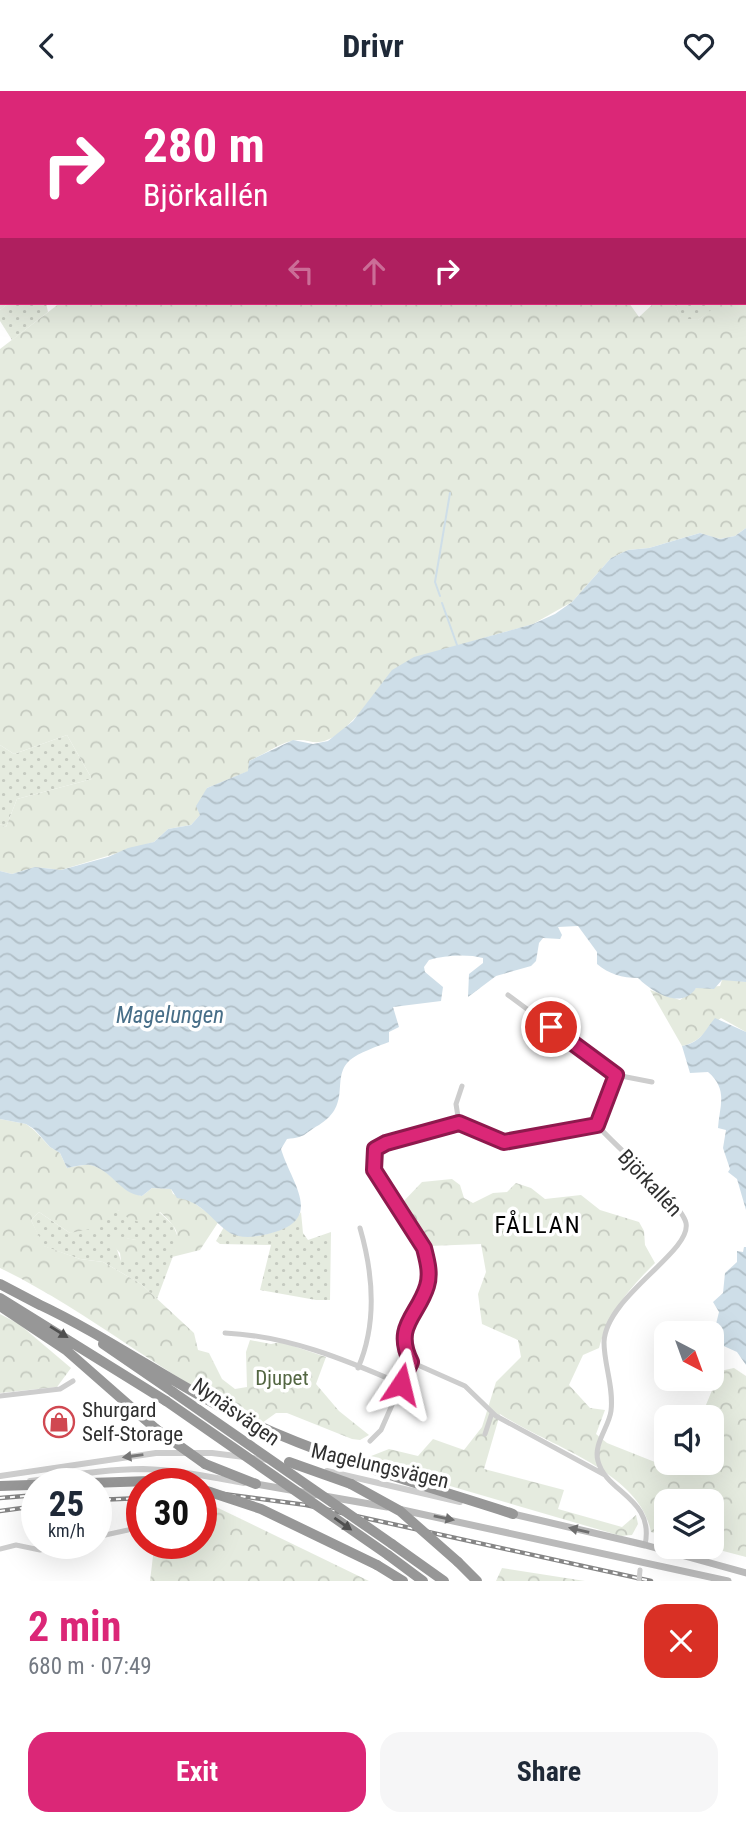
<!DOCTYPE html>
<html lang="en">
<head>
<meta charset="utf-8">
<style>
	body { margin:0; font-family:"Roboto Condensed",sans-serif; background:#f6f6f7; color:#1f2937; height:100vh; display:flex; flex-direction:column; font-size:26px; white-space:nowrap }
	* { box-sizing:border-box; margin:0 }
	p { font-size:23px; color:#747a83 }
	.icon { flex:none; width:38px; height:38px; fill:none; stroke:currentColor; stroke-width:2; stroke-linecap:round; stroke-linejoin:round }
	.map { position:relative; height:1490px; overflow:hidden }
	.sheet { display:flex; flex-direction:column; background:#fff; flex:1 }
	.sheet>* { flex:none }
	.top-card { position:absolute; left:0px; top:0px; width:747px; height:214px; box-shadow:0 7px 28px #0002; background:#db2777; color:#fff; overflow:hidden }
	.needle { width:46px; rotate:139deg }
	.fabs { position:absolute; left:654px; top:1230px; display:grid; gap:14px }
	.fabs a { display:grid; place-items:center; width:70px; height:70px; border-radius:14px; background:#fff; box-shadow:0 7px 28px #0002; font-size:35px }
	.speed { position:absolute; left:21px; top:1377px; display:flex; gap:14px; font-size:35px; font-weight:700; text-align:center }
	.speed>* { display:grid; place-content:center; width:91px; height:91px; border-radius:50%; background:#fff; box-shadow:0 7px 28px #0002; line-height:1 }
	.speed small { font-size:18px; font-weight:400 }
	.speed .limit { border:10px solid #d22; background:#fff; color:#111 }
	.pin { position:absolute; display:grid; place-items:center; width:60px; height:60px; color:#fff; margin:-30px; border:4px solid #fff; border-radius:50%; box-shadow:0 2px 7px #0007 }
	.me { position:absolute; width:77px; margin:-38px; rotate:10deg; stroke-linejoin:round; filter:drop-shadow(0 0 5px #0008) }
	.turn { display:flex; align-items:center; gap:24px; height:147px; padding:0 28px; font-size:32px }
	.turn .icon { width:91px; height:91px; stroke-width:2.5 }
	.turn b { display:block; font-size:49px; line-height:60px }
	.lanes { display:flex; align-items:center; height:66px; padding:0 28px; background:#0003; justify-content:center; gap:35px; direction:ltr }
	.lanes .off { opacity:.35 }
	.round { display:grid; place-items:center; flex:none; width:74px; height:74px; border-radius:21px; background:#f6f6f7 }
	.summary { display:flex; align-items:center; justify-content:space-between; height:119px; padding:0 28px }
	h1 { font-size:42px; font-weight:700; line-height:52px; color:#db2777 }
	.primary-button { display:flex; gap:14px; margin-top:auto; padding:14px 28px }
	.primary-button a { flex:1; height:80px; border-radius:21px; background:#db2777; color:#fff; font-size:28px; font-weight:700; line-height:80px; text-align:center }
	.primary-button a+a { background:#f6f6f7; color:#1f2937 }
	header { display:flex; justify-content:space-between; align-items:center; height:91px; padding:0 28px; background:#fff; font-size:32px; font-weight:700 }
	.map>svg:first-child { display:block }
	.grass { fill:url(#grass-dots); fill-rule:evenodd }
	.forest { fill:url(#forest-crowns) }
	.water { fill:url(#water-waves) }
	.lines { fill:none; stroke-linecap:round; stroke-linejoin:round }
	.stream { stroke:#cedee8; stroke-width:2 }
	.minor { stroke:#cdcdcd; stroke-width:5 }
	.tertiary { stroke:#cdcdcd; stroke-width:6 }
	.secondary { stroke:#bababa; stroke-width:7 }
	.motorway { stroke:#979797; stroke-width:10 }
	.rail-casing { stroke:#858585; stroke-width:4.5 }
	.rail { stroke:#fff; stroke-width:2; stroke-dasharray:5; stroke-linecap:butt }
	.minor-bridge { stroke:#cdcdcd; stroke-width:5 }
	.motorway-bridge { stroke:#979797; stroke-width:10 }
	.oneway { fill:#4f4f4f }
	.oneway2 { fill:#777 }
	.oneway3 { fill:#6e6e6e }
	.route-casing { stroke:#8e194d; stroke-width:18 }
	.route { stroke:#db2777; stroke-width:12 }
	.labels { text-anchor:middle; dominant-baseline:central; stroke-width:7; stroke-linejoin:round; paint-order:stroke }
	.street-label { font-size:21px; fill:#303030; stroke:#fff }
	.park-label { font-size:21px; fill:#536642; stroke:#fff }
	.poi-label { font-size:21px; fill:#303030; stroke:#fff; text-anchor:start }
	.water-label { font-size:23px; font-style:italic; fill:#476e88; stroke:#fff }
	.quarter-label { font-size:24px; letter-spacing:2px; fill:#000; stroke:#fff }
</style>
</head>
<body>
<header><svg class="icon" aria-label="back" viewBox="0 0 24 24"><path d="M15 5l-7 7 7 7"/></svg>Drivr<svg class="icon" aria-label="heart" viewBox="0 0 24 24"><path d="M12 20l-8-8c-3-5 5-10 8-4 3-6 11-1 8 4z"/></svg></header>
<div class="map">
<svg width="746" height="1490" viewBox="0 0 746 1490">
	<defs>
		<pattern id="grass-dots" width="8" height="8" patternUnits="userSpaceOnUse" patternTransform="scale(1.75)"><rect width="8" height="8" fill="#e5ebdf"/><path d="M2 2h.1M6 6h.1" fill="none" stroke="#c5cac0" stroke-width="1.8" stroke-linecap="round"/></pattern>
		<pattern id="forest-crowns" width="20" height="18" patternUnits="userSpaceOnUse" patternTransform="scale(1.75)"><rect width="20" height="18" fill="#e5ebdf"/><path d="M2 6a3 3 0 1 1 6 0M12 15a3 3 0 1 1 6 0" fill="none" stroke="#c5cac0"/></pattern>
		<pattern id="water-waves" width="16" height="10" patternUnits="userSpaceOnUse" patternTransform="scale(1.75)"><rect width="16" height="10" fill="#cedee8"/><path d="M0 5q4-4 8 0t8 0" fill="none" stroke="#b1bfc7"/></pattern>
	</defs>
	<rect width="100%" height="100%" fill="#fff"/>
	<path class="grass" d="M9,212H46L48,221L12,249L0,230V219Z
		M674,212H714L712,219L698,229L681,228Z
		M67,644L92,688L17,708L6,736L0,733V654L14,663Z
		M119,1119L159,1121L173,1134L179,1149L157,1208L141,1193L103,1171L80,1168L43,1155L31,1129L39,1121L70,1142ZM112,1145L136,1149L121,1170Z
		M301,1121L303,1142L308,1149L331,1141L330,1209H316L260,1199L271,1154L220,1153L216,1150L224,1136C242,1156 290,1141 301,1121Z"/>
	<path class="forest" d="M0,0H286L2,2V212H9L0,219Z
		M332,0H611L330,2Z
		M746,160V437L735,445L720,448L700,442L649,457L628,459L611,467L572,511L533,533L414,567L340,642C313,660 311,645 291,650C276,654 263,664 249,670V680L207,697L200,724L191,734L168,738L154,751L61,779L35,776L12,783L0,780V733L6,736L17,708L92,688L67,644L14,663L0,654V258L60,212H629L639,226L654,212H674L681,227L698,229L711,219L714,212H746Z
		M728,888L746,891V941L721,927C706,937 702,951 682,955L650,899L680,909L696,897L720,895L722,889Z
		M0,1028L26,1033L34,1039L50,1056L60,1062L67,1077C74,1076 83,1073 90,1074C109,1077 120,1100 142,1105L152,1097L171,1098L173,1103L190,1109L219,1130L200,1159L172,1166C182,1142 178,1138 160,1121L143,1132L129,1128L119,1119L90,1138L70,1142L39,1121L31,1129L44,1155L80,1168L103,1171L141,1193L194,1242L198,1259L209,1262L222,1288L235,1298L247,1296L246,1261L250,1249L271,1253L281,1251L326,1266L316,1293L339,1320L369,1344L360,1349L352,1348L287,1322H276L262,1332C169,1290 91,1221 0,1177Z
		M452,1088L460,1094L464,1107L473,1112L493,1102L507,1101L516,1092L531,1097L545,1108L581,1104L600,1119L639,1131L644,1140L645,1154L655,1172C629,1198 609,1221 599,1257L583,1264L569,1294L590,1317L605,1319L596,1343L607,1352L680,1381L689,1372H712V1326H701L720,1280L734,1277L746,1285V1466L708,1456H712V1410H667V1445L651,1441C640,1380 546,1354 500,1323L484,1378L564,1399L558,1418L622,1436L636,1424L638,1433L632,1444L621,1445L361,1369L389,1358L418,1365L433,1348L464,1359L482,1336L496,1291L521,1266L518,1249L482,1233L478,1203L486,1181L481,1153L429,1155L401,1113L422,1091Z
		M112,1144L136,1149L139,1159L129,1173L121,1170L120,1162L111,1152Z
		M0,1223L19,1233L71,1277L57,1296L0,1302Z
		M216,1416L237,1426L369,1490H150L153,1465L163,1453L201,1452V1421Z
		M502,1477L585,1490H496Z"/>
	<path class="water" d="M746,437V891L722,889L714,898L696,897C682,919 653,902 638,887C622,887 609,883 597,873V861L578,835L558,836L562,844L560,848L543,847L539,852L536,870L531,875L496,885L468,906L469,883L483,872V867C468,863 445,864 429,869L424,876L425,881L443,896L441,910L393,916L399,936L389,941V951C378,955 358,962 350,969C330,987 353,1013 319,1034C303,1043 307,1046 287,1048L281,1058C292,1094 326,1129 268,1143C256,1146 241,1148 230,1142C211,1129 202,1110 177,1107L171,1098L152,1097L142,1105C120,1103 111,1078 90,1074C83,1073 74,1076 67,1077L60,1062L50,1056L34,1038L26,1033L0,1028V780L12,783L35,776L61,779L108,766L128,757L154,751L168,738L191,734L200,724L196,715L207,697L248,680L249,670L293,649L313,653L328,650L353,630L392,579L414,566L533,533L555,523L572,511L611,467L628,459L649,457L700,442L720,448L735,445Z
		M715,927L746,941V1119L737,1088L728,1081L730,1078L723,1057L726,1039L718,1037C719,1016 729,999 708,981L690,982L682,955C702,951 704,940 715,927Z
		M744,1156H746V1274L737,1261L717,1252L720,1241L715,1237L719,1221L713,1211L723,1202L725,1182L737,1171V1160L743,1161Z"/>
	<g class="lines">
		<path class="stream" d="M440,505L435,491L450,402
			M442,512L457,554"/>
		<path class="minor" d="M746,41V40
			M508,904L616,984L652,991
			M459,1032L456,1013L462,995
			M597,1034L616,984
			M225,1242C288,1245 344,1268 401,1293
			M411,1271C389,1227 438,1207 427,1168C418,1138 363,1087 375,1058L386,1052L459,1032L504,1051L597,1034C615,1055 681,1111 686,1132C692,1161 606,1205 604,1251C604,1274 614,1296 611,1320C609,1336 593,1353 598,1370C606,1402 655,1407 645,1454
			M411,1271L465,1295L496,1325L605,1384
			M358,1277C377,1233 373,1182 360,1137
			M0,1305L60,1298L73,1290
			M485,1343L492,1322
			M370,1350L381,1339L411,1271
			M96,1446L128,1439
			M0,1458L16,1454L40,1459L66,1452"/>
		<path class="tertiary" d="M327,1380L460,1411
			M0,1385L156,1362H212L269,1369
			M30,1390C67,1385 105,1378 143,1378C177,1379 211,1386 244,1392"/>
		<path class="secondary" d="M256,1393L387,1416
			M398,1418L728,1490
			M513,1423L645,1454L746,1482"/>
		<path class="motorway" d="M0,1193L40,1214
			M0,1207L166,1310
			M36,1212C109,1246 174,1294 246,1329C331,1369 424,1394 513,1423
			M0,1215L66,1259L156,1338
			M103,1253L173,1301
			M289,1371L351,1393
			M205,1373L256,1393
			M0,1395L150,1390L178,1393
			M392,1453L444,1490
			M388,1464L423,1490
			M458,1471L477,1490
			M377,1474L403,1490"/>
		<g class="rail-casing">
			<path id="rail" d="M201,1400L306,1414L651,1490
				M0,1407L37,1404
				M96,1409L142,1407
				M0,1420L37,1415"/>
		</g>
		<use href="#rail" class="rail"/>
		<path class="minor-bridge" d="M639,1490L640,1479"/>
		<path class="motorway-bridge" d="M173,1301L392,1453
			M166,1310L388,1464
			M156,1338L205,1373
			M351,1393L400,1420L458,1471
			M201,1398L261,1418L377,1474"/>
	</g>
	<defs><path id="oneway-solid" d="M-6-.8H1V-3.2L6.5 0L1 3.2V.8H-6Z" transform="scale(1.75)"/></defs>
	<g class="oneway">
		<use href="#oneway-solid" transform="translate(59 1241) rotate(32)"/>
		<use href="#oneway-solid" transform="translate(343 1433) rotate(35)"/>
	</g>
	<use class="oneway2" href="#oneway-solid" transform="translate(133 1365) rotate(172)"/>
	<g class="oneway3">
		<use href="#oneway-solid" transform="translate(444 1427) rotate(12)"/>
		<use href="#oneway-solid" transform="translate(579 1439) rotate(-167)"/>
	</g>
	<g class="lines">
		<g class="route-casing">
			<path id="route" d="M401,1293L411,1271C393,1235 418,1225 427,1195C431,1182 427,1169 424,1157L374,1079L375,1058L386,1052L459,1032L504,1051L597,1034L616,984L551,936"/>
		</g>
		<use href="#route" class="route"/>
	</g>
	<defs>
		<g id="shop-ring" transform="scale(1.575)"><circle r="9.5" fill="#fff" stroke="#d04851" stroke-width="1.5"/><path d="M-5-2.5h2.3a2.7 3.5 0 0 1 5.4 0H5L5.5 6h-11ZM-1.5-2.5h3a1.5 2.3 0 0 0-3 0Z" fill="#d04851"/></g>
	</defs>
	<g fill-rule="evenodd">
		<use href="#shop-ring" x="59" y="1331"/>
	</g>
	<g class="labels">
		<g class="street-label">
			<text transform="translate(650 1092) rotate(47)">Björkallén</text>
			<text transform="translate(236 1321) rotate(35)">Nynäsvägen</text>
			<text transform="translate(380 1375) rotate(13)">Magelungsvägen</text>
		</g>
		<g class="park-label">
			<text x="282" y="1287">Djupet</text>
		</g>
		<g class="poi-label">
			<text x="82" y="1319">Shurgard<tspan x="82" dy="24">Self-Storage</tspan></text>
		</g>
		<g class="water-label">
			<text x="170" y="924">Magelungen</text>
		</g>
		<g class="quarter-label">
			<text x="538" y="1134">FÅLLAN</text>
		</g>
	</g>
</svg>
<div class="fabs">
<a><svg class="needle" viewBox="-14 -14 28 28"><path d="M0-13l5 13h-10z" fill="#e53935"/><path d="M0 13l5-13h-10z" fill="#747a83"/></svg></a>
<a><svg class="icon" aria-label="sound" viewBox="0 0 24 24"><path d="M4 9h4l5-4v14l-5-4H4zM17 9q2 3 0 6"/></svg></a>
<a><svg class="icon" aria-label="layers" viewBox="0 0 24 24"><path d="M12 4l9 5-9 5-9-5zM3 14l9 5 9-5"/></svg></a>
</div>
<div class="speed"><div>25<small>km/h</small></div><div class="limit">30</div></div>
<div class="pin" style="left:551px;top:936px;background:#d93025"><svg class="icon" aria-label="arrive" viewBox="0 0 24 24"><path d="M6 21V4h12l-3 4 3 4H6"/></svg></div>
<svg class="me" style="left:401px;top:1293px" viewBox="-20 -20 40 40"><path d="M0-17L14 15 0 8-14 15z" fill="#db2777" stroke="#fff" stroke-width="4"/></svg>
<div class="top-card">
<div class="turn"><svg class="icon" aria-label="right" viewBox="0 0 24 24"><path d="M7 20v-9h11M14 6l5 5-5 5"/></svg><div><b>280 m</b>Björkallén</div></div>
<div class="lanes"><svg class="icon off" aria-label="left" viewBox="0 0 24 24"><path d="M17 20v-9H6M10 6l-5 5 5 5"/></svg><svg class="icon off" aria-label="ahead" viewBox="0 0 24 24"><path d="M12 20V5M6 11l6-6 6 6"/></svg><svg class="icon" aria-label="right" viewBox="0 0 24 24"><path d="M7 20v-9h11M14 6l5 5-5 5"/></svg></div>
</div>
</div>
<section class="sheet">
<div class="summary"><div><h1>2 min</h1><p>680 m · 07:49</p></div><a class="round" style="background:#d93025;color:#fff"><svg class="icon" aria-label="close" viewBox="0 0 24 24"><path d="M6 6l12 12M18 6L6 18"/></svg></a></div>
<div class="primary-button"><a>Exit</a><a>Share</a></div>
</section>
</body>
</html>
